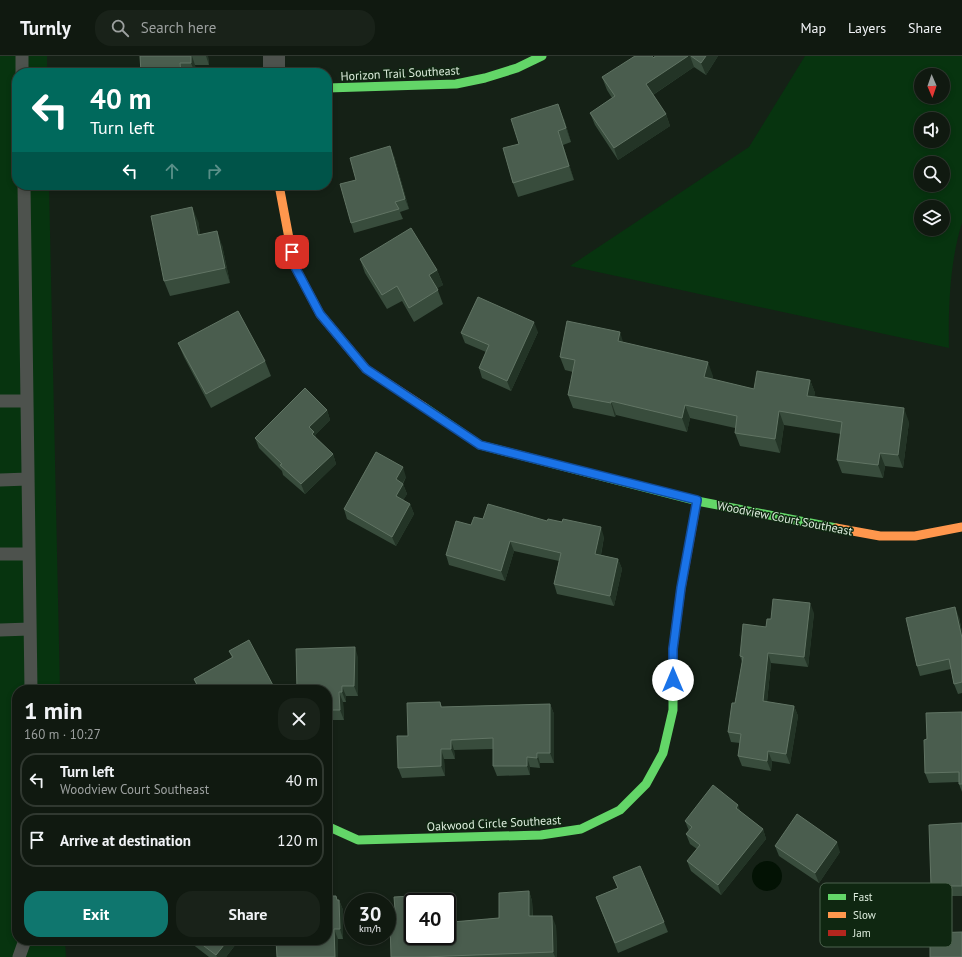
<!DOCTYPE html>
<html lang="en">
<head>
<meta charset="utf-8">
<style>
	body { margin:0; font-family:"PT Sans",sans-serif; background:#192219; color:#f1f3f6; height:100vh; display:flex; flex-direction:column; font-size:15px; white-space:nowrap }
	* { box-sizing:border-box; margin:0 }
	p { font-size:13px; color:#9ca09f }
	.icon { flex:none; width:22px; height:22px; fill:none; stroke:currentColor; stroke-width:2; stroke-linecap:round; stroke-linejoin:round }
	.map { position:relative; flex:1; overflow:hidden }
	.drawer { position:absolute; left:12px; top:629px; width:320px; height:260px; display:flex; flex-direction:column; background:#101910; border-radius:16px; box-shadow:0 2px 6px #0003,0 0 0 1px #303830 }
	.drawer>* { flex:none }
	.top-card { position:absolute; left:12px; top:12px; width:320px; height:122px; border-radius:16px; box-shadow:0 2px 6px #0003,0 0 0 1px #303830; background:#00695c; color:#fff; overflow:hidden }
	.needle { width:26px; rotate:178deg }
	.tools { position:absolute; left:914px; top:12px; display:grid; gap:8px }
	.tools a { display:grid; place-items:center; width:36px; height:36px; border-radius:50%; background:#101910; box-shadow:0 2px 6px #0003,0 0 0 1px #303830; font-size:20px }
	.speed { position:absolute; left:344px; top:837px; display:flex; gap:8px; font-size:20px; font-weight:700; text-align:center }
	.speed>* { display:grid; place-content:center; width:52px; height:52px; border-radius:50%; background:#101910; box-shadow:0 2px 6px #0003,0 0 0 1px #303830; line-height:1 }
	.speed small { font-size:10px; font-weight:400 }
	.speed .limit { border:2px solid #111; border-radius:6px; background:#fff; color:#111 }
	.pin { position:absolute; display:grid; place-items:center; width:34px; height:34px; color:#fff; margin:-17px; border-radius:8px; box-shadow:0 2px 6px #0006 }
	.me { position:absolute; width:44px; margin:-22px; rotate:0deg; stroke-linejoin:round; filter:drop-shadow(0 0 3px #0008) }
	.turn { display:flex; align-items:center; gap:14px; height:84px; padding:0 12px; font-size:18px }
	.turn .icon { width:52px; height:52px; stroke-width:2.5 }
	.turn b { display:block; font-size:28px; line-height:34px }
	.lanes { display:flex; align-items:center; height:38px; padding:0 12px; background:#0003; justify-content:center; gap:20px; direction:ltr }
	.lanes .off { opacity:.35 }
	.round { display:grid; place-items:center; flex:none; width:42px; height:42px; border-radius:16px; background:#192219 }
	.overview { display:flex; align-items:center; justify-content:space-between; height:68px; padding:0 12px }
	h1 { font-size:24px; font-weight:800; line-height:30px }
	.cta { display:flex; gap:8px; margin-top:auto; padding:8px 12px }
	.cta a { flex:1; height:46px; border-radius:16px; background:#0f766e; color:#fff; font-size:16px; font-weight:800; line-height:46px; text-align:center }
	.cta a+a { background:#192219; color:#f1f3f6 }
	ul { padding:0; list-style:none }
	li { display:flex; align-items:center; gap:12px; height:54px; margin:0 8px 6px; padding:0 4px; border:2px solid #303830; border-radius:16px }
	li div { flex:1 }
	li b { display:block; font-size:15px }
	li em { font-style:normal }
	header { display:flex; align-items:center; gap:24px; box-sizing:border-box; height:56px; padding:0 20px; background:#101910; border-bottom:1px solid #303830 }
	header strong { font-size:19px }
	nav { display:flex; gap:22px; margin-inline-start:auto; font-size:14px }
	.search { width:280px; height:36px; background:#192219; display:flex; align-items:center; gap:10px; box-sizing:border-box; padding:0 14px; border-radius:16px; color:#9ca09f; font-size:15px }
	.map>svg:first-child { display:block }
	.green { fill:#07340f; fill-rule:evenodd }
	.water { fill:#031204 }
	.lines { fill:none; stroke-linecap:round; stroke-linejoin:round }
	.lane { stroke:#4d524d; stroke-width:13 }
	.street { stroke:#4d524d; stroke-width:22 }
	.fast { stroke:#63d668; stroke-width:9 }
	.slow { stroke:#ff974d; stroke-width:9 }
	.jam { stroke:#b3261e; stroke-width:9 }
	.wall { fill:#384c3c }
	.shaded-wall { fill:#233426 }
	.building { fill:#4a5d4e; stroke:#617464 }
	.route-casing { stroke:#114b97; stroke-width:10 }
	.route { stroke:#1a73e8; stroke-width:7 }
	.labels { text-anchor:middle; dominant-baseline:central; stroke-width:3; stroke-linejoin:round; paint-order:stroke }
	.street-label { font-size:12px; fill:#deedde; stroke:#0f2711 }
	.key { fill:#0f2711; stroke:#4d624e; stroke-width:1 }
	.key-label { font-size:11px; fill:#deedde }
</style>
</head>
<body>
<header>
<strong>Turnly</strong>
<div class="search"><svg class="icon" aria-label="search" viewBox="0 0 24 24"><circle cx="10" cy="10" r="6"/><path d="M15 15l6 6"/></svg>Search here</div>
<nav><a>Map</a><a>Layers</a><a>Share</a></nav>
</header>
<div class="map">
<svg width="962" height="901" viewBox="0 0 962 901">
	<rect width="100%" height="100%" fill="#152116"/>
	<path class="green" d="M0,0H47V17H17V129H49L60,634H17V884H65L66,901H0Z
		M805,0H962V167C950,204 948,253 949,292L570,210L749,91ZM921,19H943V41H921ZM921,63H943V85H921ZM921,107H943V129H921ZM921,151H943V173H921Z"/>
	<path class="water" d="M752 820a15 15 0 1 1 30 0a15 15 0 1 1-30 0Z"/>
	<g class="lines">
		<path class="lane" d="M22,0V17
			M24,129L31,634
			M0,345H27
			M0,424L28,423
			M0,498H29
			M0,574L30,573
			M19,901L25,884"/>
		<path class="street" d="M274,0V17"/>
		<path class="fast" d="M327,32L456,28L485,22L517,12L542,0
			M424,351L480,389L697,445L836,472
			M327,770L358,784L541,779L581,773L620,754L646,728L663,697L673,654V631"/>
		<path class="slow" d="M279,129L294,209L320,258L366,313L424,351
			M836,472L880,480H915L962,471"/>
		<path class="jam" d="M673,631V593L681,533L697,445"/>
	</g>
	<path class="wall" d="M140,0H208L209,9H195L196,17H141Z
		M655,0H718L706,19L694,11L653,39L666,58L670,70L618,104L595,69L590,57L612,42L607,34L602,21L654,2Z
		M564,63L571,86L563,89L574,124L518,141L513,127L519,88Z
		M394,100L409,153L400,156L403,163L354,177L351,167L356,124Z
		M153,129H198V130L154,131Z
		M198,165L200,178L222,189L230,227L170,240L164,225Z
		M360,203L437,214L443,229L437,232L443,248L414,266L402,245L387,253L365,217Z
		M538,276L511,335L482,322L479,312L486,296L465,287L461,277Z
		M623,286L713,320L712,323L754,333L810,324L815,337L814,340L909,366L903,412L885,410L883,422L842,417L837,404L841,378L784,369L780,397L740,390L735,377V372L690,362L687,376L616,359L615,361L573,352L568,339L573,316L565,314L560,301Z
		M178,287L265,305L271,320L211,352L184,301Z
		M327,354L330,364L315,379L316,382L333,398L336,408L305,438L283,419L282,415L259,392L255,382Z
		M406,421L403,428L407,438L403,444L410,448L414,458L396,490L347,463L344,453Z
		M483,463L547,465L604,481L601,499L618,503L622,513L614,550L557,538L554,528L559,505L514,495L505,525L449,509L446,499L471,469Z
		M814,557L808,611L771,607L767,646L794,650L798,660L790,708L772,705L771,715L742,710L738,700L740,687L731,686L728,676L735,647L742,606L740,600L766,571L771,563Z
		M959,561L962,576V637L958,638L954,628L951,613L920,620L917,610Z
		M229,595L275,633V634H198L194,623L232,602Z
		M358,601V640H346V646H343L344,664H327V634Z
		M440,646L442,651L550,648L554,658V707H540V712L530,711V719L497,720L493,710V693L454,694L455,703H444L445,720L402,722L398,712L408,680Z
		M962,656V736L959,728V726L929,727L925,717L927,683Z
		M740,755L763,773L766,783L721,839L691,815L687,805L697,793L690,788L686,778L689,775L685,765Z
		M962,767V840H934L931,830Z
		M775,790L840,796L819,827L779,800Z
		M613,821L664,866L668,876L618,897L596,841L618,832Z
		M529,835L532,845L533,860L556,870L557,901H391L396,866L413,880L452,863L453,866L499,862Z
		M338,844H339L343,854V883H338V901H277L300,885Z
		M187,884H239L226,901H209Z"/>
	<path class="shaded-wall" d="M191,0H192L195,9L196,17H195L191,7Z
		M206,0H208L209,9Z
		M688,0H690L694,11L651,40L646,28Z
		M706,0H718L706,19L701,7Z
		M180,7L183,17H181Z
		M558,48L564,63L571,86L566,72Z
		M666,58L670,70L618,104L614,92Z
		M558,75L563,89L574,124L569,110Z
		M390,90L394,100L409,153L405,143Z
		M192,151L198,165L203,193L198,179Z
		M217,175L222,189L230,227L225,212Z
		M437,214L443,229L434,234L429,219Z
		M534,266L538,276L511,335L507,325Z
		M620,276L624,289L618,285Z
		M708,306L713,320L709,334L704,321Z
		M810,324L815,337L812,353L807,340Z
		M611,345L616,359L615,361L611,347Z
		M685,349L690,362L687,376L682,362Z
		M904,352L909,366L903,412L898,399Z
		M327,354L330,364L315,379L318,386L315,388L309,371Z
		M779,355L784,369L780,397L775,383Z
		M880,397L885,410L883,422L878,409Z
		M333,398L336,408L305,438L301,428Z
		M403,411L406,421L399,433L396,423Z
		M403,428L407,438L400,450L396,440Z
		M410,448L414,458L396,490L392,481Z
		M601,471L604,481L599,508L595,498Z
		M510,485L514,495L505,525L501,515Z
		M618,503L622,513L614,550L610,540Z
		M810,547L814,557L808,611L804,601Z
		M955,551L959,561L962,576V582Z
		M355,591L358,601V640L354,630Z
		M768,597L771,607L766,655L763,645Z
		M342,630L346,640V646L342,636Z
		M339,636L343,646L344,664L340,654Z
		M550,648L554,658V707L550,697Z
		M794,650L798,660L790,708L786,698Z
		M451,684L454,694L455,703L451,693Z
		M441,693L444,703L445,720L441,710Z
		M768,695L772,705L771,715L767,705Z
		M537,697L540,707V712L537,702Z
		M527,701L530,711V719L527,710Z
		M738,749L742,759L736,752Z
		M763,773L766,783L721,839L718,829Z
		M837,786L840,796L819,827L815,817Z
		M529,835L532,845L533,870L529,860Z
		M336,840L339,848V844L343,854V883L340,873Z
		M552,860L556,870L557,901H555L553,896Z
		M334,873L338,883V901H335Z
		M228,884H239L226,901H217L216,899Z"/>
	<path class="building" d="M140,0H191V7H180L181,17H141Z
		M635,0H652L654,2L655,0H688L646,28L666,58L614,92L590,57L615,40L602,21Z
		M691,0H706L701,7Z
		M558,48L566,72L558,75L569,110L513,127L503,92L519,88L511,63Z
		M390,90L405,143L395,146L399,153L351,167L340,128L356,124L350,102Z
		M192,151L198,179L217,175L225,212L164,225L151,160Z
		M411,172L437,214L429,219L438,234L409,252L397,230L382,239L360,203Z
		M478,241L534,266L507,325L479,312L489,289L461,277Z
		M238,255L265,305L206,338L178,287Z
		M567,265L620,276L618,285L708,306L704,321L754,333L757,315L810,324L807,340L904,352L898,399L880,397L878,409L837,404L842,366L779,355L775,383L735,377L737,360L685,349L682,362L611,345V347L568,339L575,304L560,301Z
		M305,332L327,354L309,371L314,376L312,378L333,398L301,428L280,409L282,408L255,382Z
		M376,396L403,411L396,423L403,428L396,440L410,448L392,481L344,453Z
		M488,448L547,465L548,463L562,466L563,463L601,471L595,498L618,503L610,540L554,528L561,497L510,485L501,515L446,499L456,465L471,469L474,461L483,463Z
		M773,543L810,547L804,601L768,597L763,645L794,650L786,698L768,695L767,705L738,700L741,678L728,676L732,647H735L743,601L740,600L743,568L766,571L767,563H771Z
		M955,551L962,582V626L954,628L949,603L917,610L906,562Z
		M249,584L275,633L273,634H200L194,623L233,601L229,595Z
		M355,591L354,630H342V636H339L340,654H327V634H297L296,593Z
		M440,646L441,651L550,648V697H537V702L527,701V710H493V682L451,684V693H441V710L398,712L397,680H408L407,647Z
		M962,656V728H959V716L925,717L924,684L927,683L926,657Z
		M713,729L738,749L736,752L763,773L718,829L687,805L700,789L686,778L692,771L685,765Z
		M797,758L837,786L815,817L775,790Z
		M962,767V830H931L929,769Z
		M640,810L664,866L615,887L596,841L618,832L613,821Z
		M529,835V860H552L553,896L423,901H391L390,866H396L394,841L429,839V846H413V880H447V864L452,863V866L499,862V837Z
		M327,840H336L337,844H339L340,873H334L335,901H277L276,884H299L300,885V884H327Z
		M962,876V901H930V877Z
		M196,884H228L216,899Z"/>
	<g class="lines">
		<g class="route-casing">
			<path id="route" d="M292,196L294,209L320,258L366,313L480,389L697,444L681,532L675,578L673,593V624"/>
		</g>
		<use href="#route" class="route"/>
	</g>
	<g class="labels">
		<g class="street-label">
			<text transform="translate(400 17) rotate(-3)">Horizon Trail Southeast</text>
			<text transform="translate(785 462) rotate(11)">Woodview Court Southeast</text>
			<text transform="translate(494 767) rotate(-3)">Oakwood Circle Southeast</text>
		</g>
	</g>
	<rect x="820" y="827" width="132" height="64" rx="6" class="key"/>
	<rect x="828" y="838" width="18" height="6" fill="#63d668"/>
	<rect x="828" y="856" width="18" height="6" fill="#ff974d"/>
	<rect x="828" y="874" width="18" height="6" fill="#b3261e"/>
	<g class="key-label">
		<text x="853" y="845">Fast</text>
		<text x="853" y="863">Slow</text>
		<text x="853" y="881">Jam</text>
	</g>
</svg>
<div class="tools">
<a><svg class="needle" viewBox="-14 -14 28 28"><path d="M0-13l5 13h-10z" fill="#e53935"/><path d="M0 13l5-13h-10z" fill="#9ca09f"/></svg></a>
<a><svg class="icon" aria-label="sound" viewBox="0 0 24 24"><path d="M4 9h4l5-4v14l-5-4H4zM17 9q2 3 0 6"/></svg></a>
<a><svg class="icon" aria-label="search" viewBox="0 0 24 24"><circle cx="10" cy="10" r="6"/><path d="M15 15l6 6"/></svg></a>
<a><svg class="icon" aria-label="layers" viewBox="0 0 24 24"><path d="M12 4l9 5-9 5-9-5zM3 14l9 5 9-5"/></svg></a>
</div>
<div class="speed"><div>30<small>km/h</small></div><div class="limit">40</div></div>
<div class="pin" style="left:292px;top:196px;background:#d93025"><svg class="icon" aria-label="arrive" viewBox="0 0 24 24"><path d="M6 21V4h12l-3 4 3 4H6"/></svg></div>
<svg class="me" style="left:673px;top:624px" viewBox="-20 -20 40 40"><circle r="19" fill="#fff"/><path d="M0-13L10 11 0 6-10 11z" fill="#1a73e8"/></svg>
<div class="top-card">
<div class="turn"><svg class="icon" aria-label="left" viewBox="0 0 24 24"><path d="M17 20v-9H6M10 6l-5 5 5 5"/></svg><div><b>40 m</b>Turn left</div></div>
<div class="lanes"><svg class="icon" aria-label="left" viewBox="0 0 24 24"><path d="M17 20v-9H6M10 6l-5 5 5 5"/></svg><svg class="icon off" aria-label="ahead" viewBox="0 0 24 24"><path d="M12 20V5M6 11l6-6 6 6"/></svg><svg class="icon off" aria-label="right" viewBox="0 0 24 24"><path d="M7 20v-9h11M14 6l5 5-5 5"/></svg></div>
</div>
<section class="drawer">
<div class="overview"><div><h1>1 min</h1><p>160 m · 10:27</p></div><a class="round"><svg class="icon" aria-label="close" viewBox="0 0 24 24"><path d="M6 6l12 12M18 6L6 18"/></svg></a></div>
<ul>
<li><svg class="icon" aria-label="left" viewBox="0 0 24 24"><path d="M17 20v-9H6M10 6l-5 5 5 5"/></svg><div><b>Turn left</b><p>Woodview Court Southeast</p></div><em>40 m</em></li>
<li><svg class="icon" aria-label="arrive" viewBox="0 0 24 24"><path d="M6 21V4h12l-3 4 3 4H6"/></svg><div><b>Arrive at destination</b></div><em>120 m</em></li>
</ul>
<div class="cta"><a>Exit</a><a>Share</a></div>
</section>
</div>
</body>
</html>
